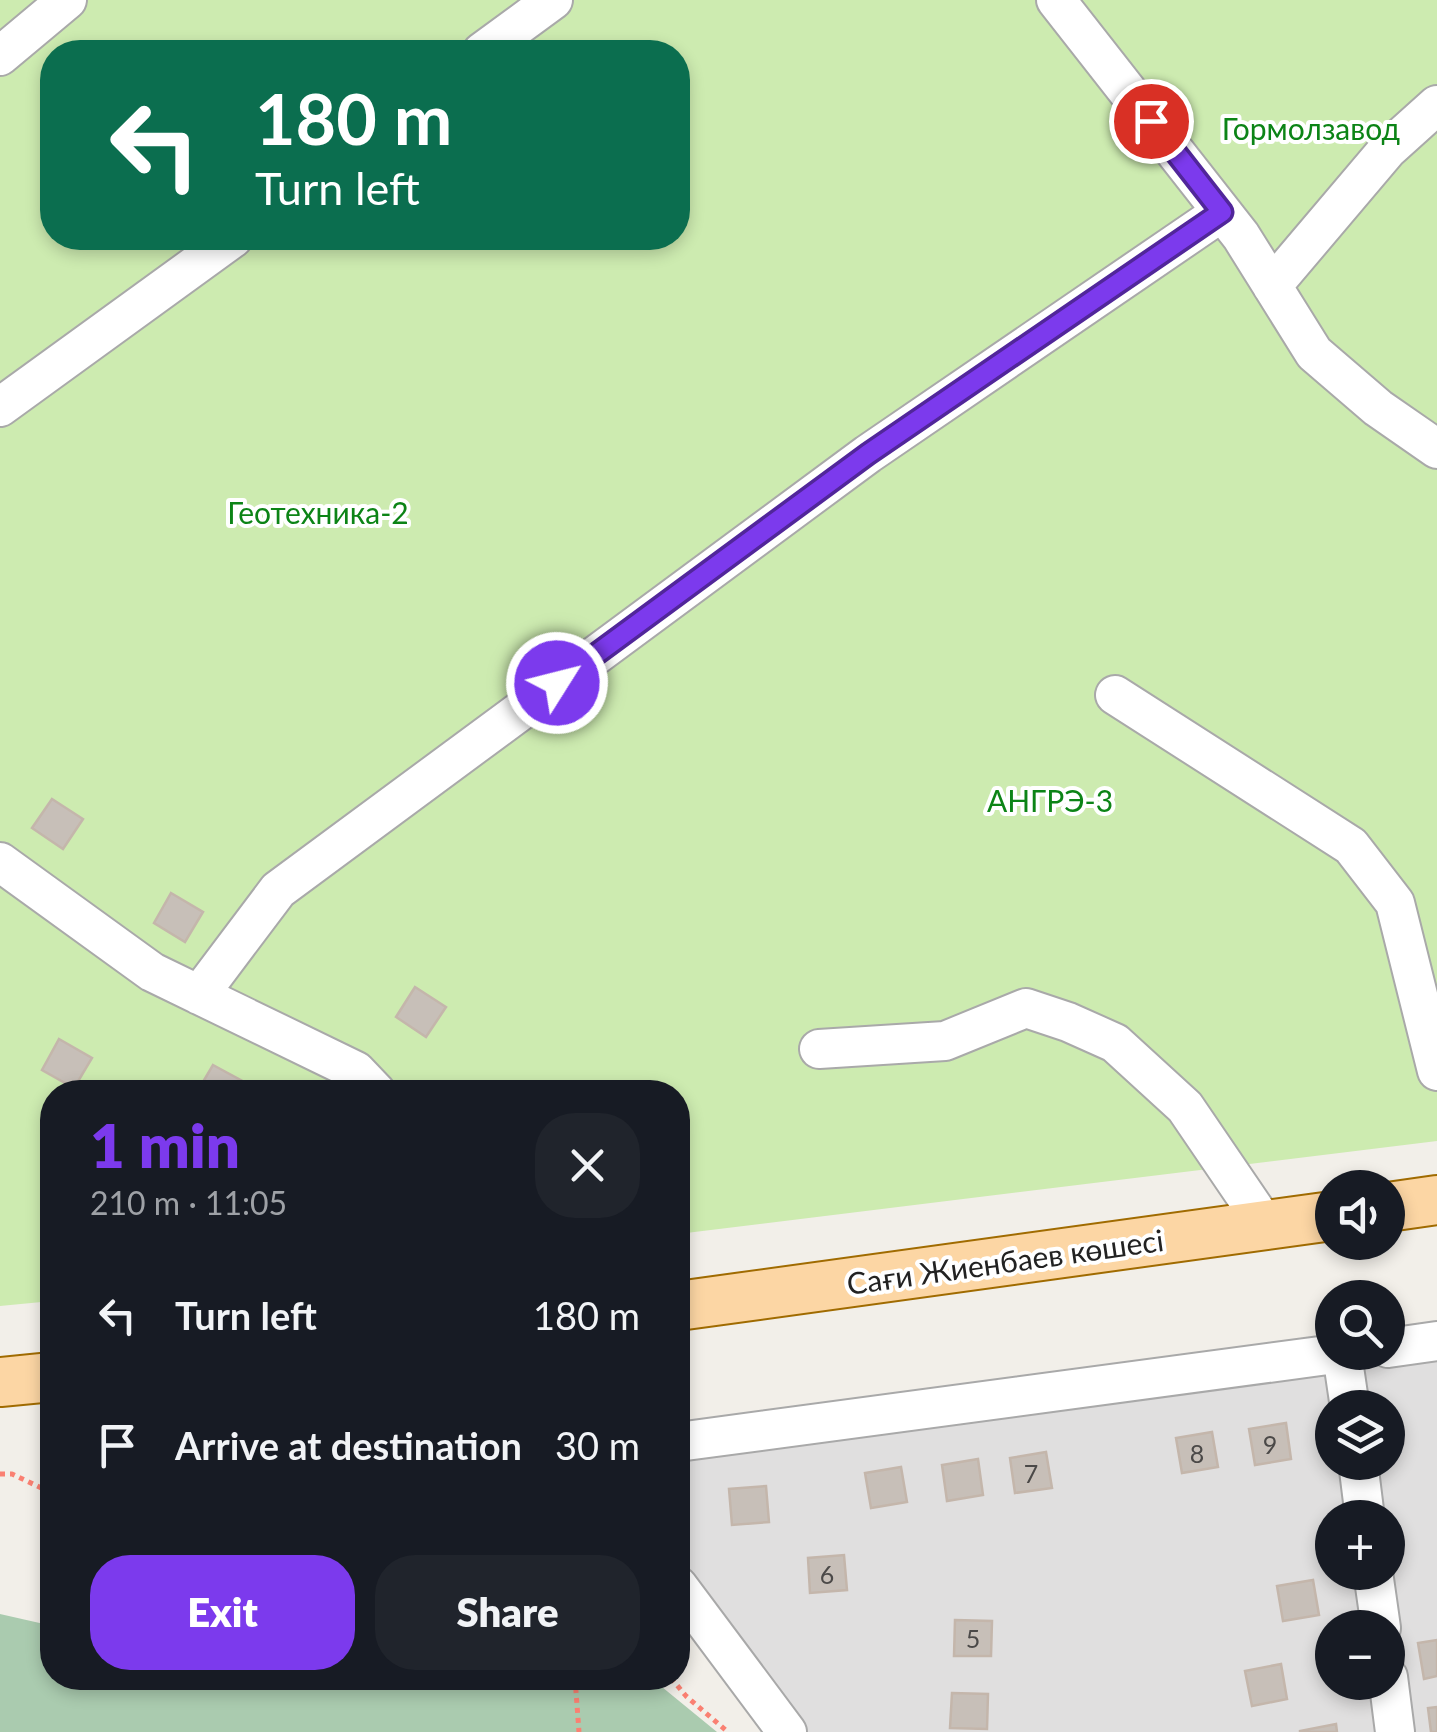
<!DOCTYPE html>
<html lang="en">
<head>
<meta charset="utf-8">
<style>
	body { margin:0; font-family:Lato,sans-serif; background:#20242c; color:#f1f3f6; height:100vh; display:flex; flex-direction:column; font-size:38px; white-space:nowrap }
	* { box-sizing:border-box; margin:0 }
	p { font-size:32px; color:#9ea1a6 }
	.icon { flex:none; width:55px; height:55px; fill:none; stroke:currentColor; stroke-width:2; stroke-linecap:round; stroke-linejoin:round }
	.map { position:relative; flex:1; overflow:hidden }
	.panel { position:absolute; left:40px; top:1080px; width:650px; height:610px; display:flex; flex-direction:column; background:#171b24; border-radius:40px; box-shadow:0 5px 15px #0003 }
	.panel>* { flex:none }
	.guide { position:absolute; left:40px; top:40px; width:650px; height:210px; border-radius:40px; box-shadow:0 5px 15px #0003; background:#0b6e4f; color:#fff; overflow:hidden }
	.controls { position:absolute; left:1315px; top:1170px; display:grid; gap:20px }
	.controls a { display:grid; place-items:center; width:90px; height:90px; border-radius:50%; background:#171b24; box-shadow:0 5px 15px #0003; font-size:50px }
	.pin { position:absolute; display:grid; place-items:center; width:85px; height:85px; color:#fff; margin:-42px; border:5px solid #fff; border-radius:50%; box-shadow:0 2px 10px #0007 }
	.me { position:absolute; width:110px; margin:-55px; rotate:54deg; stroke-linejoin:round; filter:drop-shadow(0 0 8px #0008) }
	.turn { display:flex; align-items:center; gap:35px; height:210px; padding:0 50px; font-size:45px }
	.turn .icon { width:130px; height:130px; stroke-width:2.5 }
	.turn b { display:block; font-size:70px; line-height:85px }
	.round { display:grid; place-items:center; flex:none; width:105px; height:105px; border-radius:40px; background:#20242c }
	.head { display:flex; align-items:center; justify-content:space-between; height:170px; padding:0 50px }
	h1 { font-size:60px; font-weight:800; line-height:75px; color:#7c3aed }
	.cta { display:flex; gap:20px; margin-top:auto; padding:20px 50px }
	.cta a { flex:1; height:115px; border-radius:40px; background:#7c3aed; color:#fff; font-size:40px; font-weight:800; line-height:115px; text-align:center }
	.cta a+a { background:#20242c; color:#f1f3f6 }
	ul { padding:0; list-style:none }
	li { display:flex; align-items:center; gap:30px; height:130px; padding:0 50px }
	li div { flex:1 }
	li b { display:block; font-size:38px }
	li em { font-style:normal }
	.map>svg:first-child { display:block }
	.residential { fill:#e0dfdf; fill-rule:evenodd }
	.grass { fill:#cdebb0; fill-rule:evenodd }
	.cemetery { fill:#aacbaf }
	.building { fill:#c7bfb8; stroke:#c4b6ab; stroke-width:2.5 }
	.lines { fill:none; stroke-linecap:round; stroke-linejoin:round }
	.minor-casing { stroke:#a9a9a9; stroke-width:42 }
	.major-casing { stroke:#a06b00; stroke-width:52 }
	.path { stroke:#fa8072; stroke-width:5; stroke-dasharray:5 5; stroke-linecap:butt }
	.minor { stroke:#fff; stroke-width:38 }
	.major { stroke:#fcd6a4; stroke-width:48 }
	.route-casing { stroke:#51269a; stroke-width:25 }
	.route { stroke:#7c3aed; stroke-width:18 }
	.labels { text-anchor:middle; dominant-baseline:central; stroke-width:8; stroke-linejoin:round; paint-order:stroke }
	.number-label { font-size:25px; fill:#4b4948 }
	.park-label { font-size:30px; fill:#0c8416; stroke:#fff }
	.street-label { font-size:30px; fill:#222; stroke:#fff }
</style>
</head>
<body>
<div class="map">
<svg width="1437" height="1732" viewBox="0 0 1437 1732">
	<rect width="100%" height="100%" fill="#f2efe9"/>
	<path class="residential" d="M1437,1341V1732H787L678,1586V1442L1350,1353L1388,1352ZM1332,1408H1388V1462H1332ZM1332,1518H1388V1572H1332ZM1332,1628H1388V1682H1332Z"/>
	<path class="grass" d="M0,0H1437V1141L678,1234V1092H52V1301L0,1306ZM52,52H678V238H52Z"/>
	<path class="cemetery" d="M0,1614L44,1624L52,1621V1678H651L717,1732H0Z"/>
	<path class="building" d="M52,799L83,819L63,849L32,828Z
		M171,893L203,912L185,942L154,923Z
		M415,987L446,1007L426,1037L396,1017Z
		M59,1039L92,1058L74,1088L42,1070Z
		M213,1065L246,1083L240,1092H197Z
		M1286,1423L1291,1459L1255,1465L1249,1429Z
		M1212,1432L1218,1467L1182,1473L1176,1438Z
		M1046,1452L1052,1488L1015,1493L1010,1458Z
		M978,1459L983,1495L947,1501L942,1465Z
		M901,1467L907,1502L871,1508L865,1473Z
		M766,1486L769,1522L732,1525L729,1489Z
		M844,1555L847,1590L810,1593L808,1558Z
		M1313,1580L1319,1615L1283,1621L1277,1586Z
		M955,1620L992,1621L991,1656H954Z
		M1437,1640V1676L1424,1679L1418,1643Z
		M1281,1664L1287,1699L1252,1706L1245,1671Z
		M952,1693L988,1694L987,1729L950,1728Z
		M1437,1707V1732H1431L1428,1708Z
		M1336,1724L1337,1732H1300V1731Z"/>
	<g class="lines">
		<g class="minor-casing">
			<path id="minor" d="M1056,0L1241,236L1314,353L1378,408L1437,449
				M482,52L553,0
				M0,56L67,0
				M1272,286L1388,149L1437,105
				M0,407L233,238
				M1115,695L1351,846L1395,903L1437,1071
				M0,862L152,972L356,1071L376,1092
				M199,995L278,890L868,454L1222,212
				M819,1049L945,1041L1026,1008L1068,1022L1115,1043L1185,1107L1266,1226
				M1388,1348L1437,1341
				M1342,1354L1350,1408
				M678,1442L1350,1352
				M1358,1462L1365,1518
				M1373,1572L1381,1628
				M678,1586L787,1732
				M1388,1677L1395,1732"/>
		</g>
		<g class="major-casing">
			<path id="major" d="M1388,1207L1437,1200
				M678,1306L1332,1216
				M0,1382L52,1377"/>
		</g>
		<path class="path" d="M0,1474H12L52,1493
			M575,1678L579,1732
			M671,1678L686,1696L728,1732"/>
		<use href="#minor" class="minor"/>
		<use href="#major" class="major"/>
	</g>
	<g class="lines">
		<g class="route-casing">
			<path id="route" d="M557,683L868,454L1222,212L1151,121"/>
		</g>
		<use href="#route" class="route"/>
	</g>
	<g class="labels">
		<g class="number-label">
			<text x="1270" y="1444">9</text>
			<text x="1197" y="1453">8</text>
			<text x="1031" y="1473">7</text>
			<text x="827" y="1574">6</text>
			<text x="973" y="1638">5</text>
		</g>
		<g class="park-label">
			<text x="1311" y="128">Гормолзавод</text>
			<text x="318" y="512">Геотехника-2</text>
			<text x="1050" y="800">АНГРЭ-3</text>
		</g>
		<g class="street-label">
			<text transform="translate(1005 1261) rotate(-8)">Сағи Жиенбаев көшесі</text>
		</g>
	</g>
</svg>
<div class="controls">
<a><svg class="icon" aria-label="sound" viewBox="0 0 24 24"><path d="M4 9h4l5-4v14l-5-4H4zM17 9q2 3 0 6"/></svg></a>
<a><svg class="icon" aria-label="search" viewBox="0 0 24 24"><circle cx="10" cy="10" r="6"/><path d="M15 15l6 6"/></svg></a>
<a><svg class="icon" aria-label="layers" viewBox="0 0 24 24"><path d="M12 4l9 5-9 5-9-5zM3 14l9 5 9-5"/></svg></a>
<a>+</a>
<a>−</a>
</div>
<div class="pin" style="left:1151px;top:121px;background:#d93025"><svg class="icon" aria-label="arrive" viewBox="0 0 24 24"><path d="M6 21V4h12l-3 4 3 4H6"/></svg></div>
<svg class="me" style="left:557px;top:683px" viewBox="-20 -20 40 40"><circle r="17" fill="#7c3aed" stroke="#fff" stroke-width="3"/><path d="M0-11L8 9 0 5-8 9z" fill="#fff"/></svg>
<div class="guide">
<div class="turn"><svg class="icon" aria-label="left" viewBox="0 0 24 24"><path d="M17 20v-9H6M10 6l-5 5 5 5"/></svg><div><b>180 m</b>Turn left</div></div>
</div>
<section class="panel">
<div class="head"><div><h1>1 min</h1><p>210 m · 11:05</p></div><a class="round"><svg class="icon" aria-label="close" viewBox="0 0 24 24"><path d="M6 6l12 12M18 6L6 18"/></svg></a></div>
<ul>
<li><svg class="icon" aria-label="left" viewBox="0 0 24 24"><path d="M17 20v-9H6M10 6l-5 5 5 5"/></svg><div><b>Turn left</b></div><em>180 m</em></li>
<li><svg class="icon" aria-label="arrive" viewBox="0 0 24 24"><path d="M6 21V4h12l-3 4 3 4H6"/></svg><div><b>Arrive at destination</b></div><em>30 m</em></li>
</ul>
<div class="cta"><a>Exit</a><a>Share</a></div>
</section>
</div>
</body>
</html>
